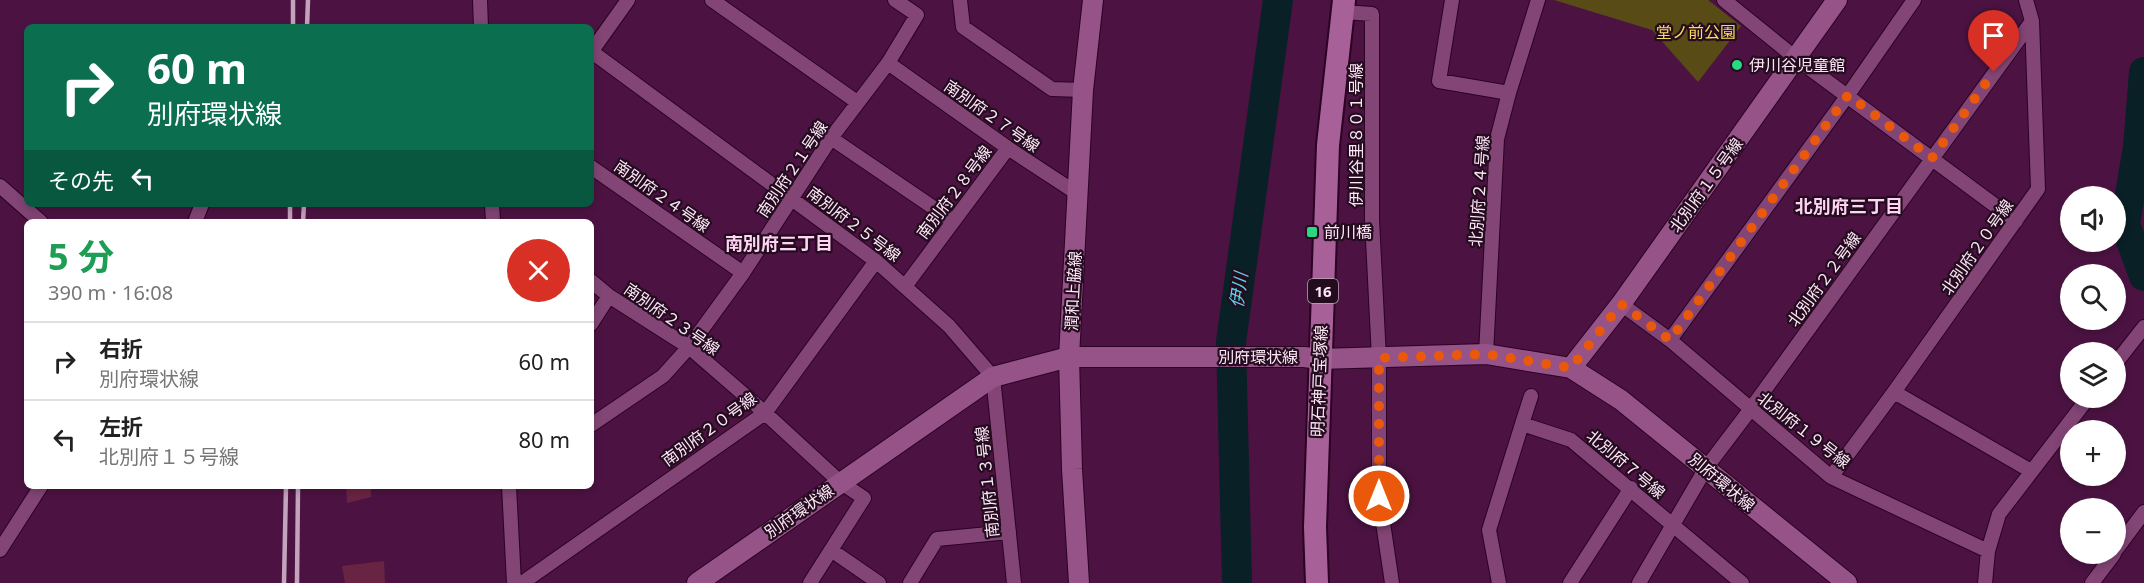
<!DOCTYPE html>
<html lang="ja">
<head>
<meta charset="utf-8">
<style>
	body { margin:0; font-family:"Noto Sans","Noto Sans JP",sans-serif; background:#f6f6f6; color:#222; height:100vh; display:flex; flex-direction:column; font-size:22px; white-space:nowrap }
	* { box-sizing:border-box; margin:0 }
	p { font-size:20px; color:#767676 }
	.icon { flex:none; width:33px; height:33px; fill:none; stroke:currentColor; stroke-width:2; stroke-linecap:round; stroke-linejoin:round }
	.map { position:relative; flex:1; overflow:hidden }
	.side { position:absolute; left:24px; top:219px; width:570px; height:270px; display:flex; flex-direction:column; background:#fff; border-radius:9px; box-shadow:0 3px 9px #0003 }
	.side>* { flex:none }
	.banner { position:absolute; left:24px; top:24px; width:570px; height:183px; border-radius:9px; box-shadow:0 3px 9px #0003; background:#0b6e4f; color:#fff; overflow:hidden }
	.fabs { position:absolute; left:2060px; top:186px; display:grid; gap:12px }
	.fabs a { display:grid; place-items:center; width:66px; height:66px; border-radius:50%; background:#fff; box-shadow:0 3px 9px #0003; font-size:30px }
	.pin { position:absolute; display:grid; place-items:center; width:51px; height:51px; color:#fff; margin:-62px -26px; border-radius:50% 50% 50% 0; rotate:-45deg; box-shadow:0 0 6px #0007 }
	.pin .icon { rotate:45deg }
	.me { position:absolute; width:66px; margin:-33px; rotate:0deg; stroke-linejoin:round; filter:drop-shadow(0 0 4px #0008) }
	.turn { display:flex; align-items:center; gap:21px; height:126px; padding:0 24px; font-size:27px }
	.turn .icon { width:78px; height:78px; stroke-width:2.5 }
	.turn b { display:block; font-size:42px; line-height:51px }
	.then { display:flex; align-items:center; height:57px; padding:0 24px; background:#0003; gap:12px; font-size:22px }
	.round { display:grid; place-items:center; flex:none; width:63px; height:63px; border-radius:32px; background:#f6f6f6 }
	.headline { display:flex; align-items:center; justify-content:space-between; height:102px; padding:0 24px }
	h1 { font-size:36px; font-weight:700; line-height:45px; color:#1e9e55 }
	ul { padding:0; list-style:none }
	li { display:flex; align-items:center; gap:18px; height:78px; padding:0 24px; border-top:2px solid #e0e0e0 }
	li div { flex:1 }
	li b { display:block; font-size:22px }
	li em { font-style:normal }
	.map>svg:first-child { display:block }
	.green { fill:#584b16 }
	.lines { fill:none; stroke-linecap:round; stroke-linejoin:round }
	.river { stroke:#092026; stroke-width:30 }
	.building { fill:#6a2443 }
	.street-casing { stroke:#2b0224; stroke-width:16 }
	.secondary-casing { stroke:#2b0224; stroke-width:22 }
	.primary-casing { stroke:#2b0224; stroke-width:26 }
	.street { stroke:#824575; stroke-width:14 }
	.secondary { stroke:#955387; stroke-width:20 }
	.primary { stroke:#a86198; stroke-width:22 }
	.rail { stroke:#c4a3bd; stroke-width:4.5 }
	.route { stroke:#ea580c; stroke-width:10; stroke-dasharray:0 18 }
	.poi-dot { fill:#2ad884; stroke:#240c1f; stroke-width:2 }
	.labels { text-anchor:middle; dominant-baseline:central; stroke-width:4.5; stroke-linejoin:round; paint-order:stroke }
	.shield { fill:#240c1f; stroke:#bca5b6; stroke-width:1.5 }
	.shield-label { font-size:15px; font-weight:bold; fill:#fde7f7 }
	.park-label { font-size:16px; fill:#fadb5d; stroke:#240c1f }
	.poi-label { font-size:16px; fill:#fde7f7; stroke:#240c1f; text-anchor:start }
	.street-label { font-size:16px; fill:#fde7f7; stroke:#240c1f }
	.neighbourhood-label { font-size:18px; font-weight:bold; fill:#ffd4f3; stroke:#240c1f }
	.water-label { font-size:18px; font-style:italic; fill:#5ed2ed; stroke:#240c1f }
</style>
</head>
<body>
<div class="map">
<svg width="2144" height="583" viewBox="0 0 2144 583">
	<rect width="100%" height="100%" fill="#4c1342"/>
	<path class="green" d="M1554,0H1708L1741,26L1698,82L1652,30Z"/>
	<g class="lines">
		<path class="river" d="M2144,72L2138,147L2125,224L2144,276
			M1237,583L1231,342L1278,0"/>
	</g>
	<path class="building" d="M346,486H371V497L347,503Z
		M384,561L385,583H345L342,566Z"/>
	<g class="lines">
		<g class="street-casing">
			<path id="street" d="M480,0L481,27
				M712,0L857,102
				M960,0L963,27L1052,89L1083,90
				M1452,0L1439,81L1509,93
				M1724,0L1797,59L2016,221
				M1343,12L1372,14V220L1379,358V496L1392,583
				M591,52L628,0
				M592,52L876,261L949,326L993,377L1014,583
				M888,63L1008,148L1078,194
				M831,138L953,221
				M591,167L743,273
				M0,186L41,222
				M492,204L493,222
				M195,222L202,204
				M591,281L609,296L689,347L765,413L840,482L864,498L810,583
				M906,285L1008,148
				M1621,304L1670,340L1831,477L1988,551
				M591,324L609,296
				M1670,340L1848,95L1914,0
				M1486,354L1497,139L1509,93L1538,0
				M2115,364L2144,327
				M1894,392L2031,471
				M1522,424L1531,396
				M591,425L663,376L689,347L743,273L831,138L888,63L917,15L895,0
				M1831,477L1894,392L2038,189L2032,21L2026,0
				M509,486L514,583
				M0,550L41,486
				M831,550L879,583
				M2115,551L2144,512
				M522,583L765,413L876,261
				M910,583L937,539L1009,532
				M1499,583L1489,530L1522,424L1571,440L1742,583
				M1570,583L1631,488
				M1639,583L1706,468L1750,410L2032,21
				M1985,583L1988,551L1999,514L2088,398
				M2092,583L2114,554"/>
		</g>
		<g class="secondary-casing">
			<path id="secondary" d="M1571,368L1621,304L1837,0
				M697,583L993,377L1069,357H1304L1320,359L1486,354L1571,368L1621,400L1847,583
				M1079,583L1072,469L1069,357L1083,90L1093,0"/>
		</g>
		<g class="primary-casing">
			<path id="primary" d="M1317,583L1315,527L1328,145L1344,0"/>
		</g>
		<use href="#street" class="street"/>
		<use href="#secondary" class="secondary"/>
		<use href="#primary" class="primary"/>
		<path class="rail" d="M293,27V0
			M307,27L308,0
			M290,222V204
			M303,222L304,204
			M284,583L286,486
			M297,583L298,486"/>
	</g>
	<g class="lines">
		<path class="route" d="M1379,496V358L1486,354L1571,368L1621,304L1670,340L1848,95L1932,158L1994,72"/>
	</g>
	<g class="poi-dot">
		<circle cx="1737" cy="65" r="6"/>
		<rect x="1306" y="226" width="12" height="12" rx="3"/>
	</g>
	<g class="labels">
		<rect class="shield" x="1308" y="279" width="30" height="24" rx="4.5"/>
		<g class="shield-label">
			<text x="1323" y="291">16</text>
		</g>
		<g class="park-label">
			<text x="1696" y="32">堂ノ前公園</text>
		</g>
		<g class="poi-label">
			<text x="1749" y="65">伊川谷児童館</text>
			<text x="1324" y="232">前川橋</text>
		</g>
		<g class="street-label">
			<text transform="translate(992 116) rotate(35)">南別府２７号線</text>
			<text transform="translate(1356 135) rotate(-90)">伊川谷里８０１号線</text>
			<text transform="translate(792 169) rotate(-56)">南別府２１号線</text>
			<text transform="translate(1706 185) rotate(-54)">北別府１５号線</text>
			<text transform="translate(1479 191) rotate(-86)">北別府２４号線</text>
			<text transform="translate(954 192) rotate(-53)">南別府２８号線</text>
			<text transform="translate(662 196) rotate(35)">南別府２４号線</text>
			<text transform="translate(854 224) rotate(37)">南別府２５号線</text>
			<text transform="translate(1977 247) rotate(-55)">北別府２０号線</text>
			<text transform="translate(1824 279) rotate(-54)">北別府２２号線</text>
			<text transform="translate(1073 291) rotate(-87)">潤和上脇線</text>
			<text transform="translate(672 319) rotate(35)">南別府２３号線</text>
			<text x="1258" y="357">別府環状線</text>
			<text transform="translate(1319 381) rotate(-88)">明石神戸宝塚線</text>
			<text transform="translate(709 429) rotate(-36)">南別府２０号線</text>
			<text transform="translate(1804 430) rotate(38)">北別府１９号線</text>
			<text transform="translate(1626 464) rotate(40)">北別府７号線</text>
			<text transform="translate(987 482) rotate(-96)">南別府１３号線</text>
			<text transform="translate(1722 482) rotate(40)">別府環状線</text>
			<text transform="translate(799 511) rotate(-35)">別府環状線</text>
		</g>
		<g class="neighbourhood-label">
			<text x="1849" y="206">北別府三丁目</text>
			<text x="779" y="243">南別府三丁目</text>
		</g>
		<g class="water-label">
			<text transform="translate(1238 290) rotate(-82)">伊川</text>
		</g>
	</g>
</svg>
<div class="fabs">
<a><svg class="icon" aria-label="sound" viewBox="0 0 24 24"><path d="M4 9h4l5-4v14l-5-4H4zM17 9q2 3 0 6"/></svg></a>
<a><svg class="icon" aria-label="search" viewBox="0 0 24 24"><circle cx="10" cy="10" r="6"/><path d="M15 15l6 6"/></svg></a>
<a><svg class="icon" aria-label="layers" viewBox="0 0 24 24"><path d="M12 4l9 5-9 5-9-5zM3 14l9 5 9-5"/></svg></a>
<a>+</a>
<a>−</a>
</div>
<div class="pin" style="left:1994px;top:72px;background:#d93025"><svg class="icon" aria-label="arrive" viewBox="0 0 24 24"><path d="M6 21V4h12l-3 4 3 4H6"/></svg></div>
<svg class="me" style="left:1379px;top:496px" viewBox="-20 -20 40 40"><circle r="17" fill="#ea580c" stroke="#fff" stroke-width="3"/><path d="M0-11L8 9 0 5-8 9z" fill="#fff"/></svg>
<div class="banner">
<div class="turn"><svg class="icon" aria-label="right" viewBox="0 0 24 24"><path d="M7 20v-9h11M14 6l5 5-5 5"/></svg><div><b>60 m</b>別府環状線</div></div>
<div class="then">その先<svg class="icon" aria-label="left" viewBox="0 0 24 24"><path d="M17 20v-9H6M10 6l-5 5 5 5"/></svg></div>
</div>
<section class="side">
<div class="headline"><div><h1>5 分</h1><p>390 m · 16:08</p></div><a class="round" style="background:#d93025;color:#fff"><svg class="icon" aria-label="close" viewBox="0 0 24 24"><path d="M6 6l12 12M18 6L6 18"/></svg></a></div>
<ul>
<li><svg class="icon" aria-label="right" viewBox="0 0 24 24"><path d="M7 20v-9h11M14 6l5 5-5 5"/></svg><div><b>右折</b><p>別府環状線</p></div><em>60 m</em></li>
<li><svg class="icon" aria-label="left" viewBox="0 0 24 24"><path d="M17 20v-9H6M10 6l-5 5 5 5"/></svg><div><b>左折</b><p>北別府１５号線</p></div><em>80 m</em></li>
</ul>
</section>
</div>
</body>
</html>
